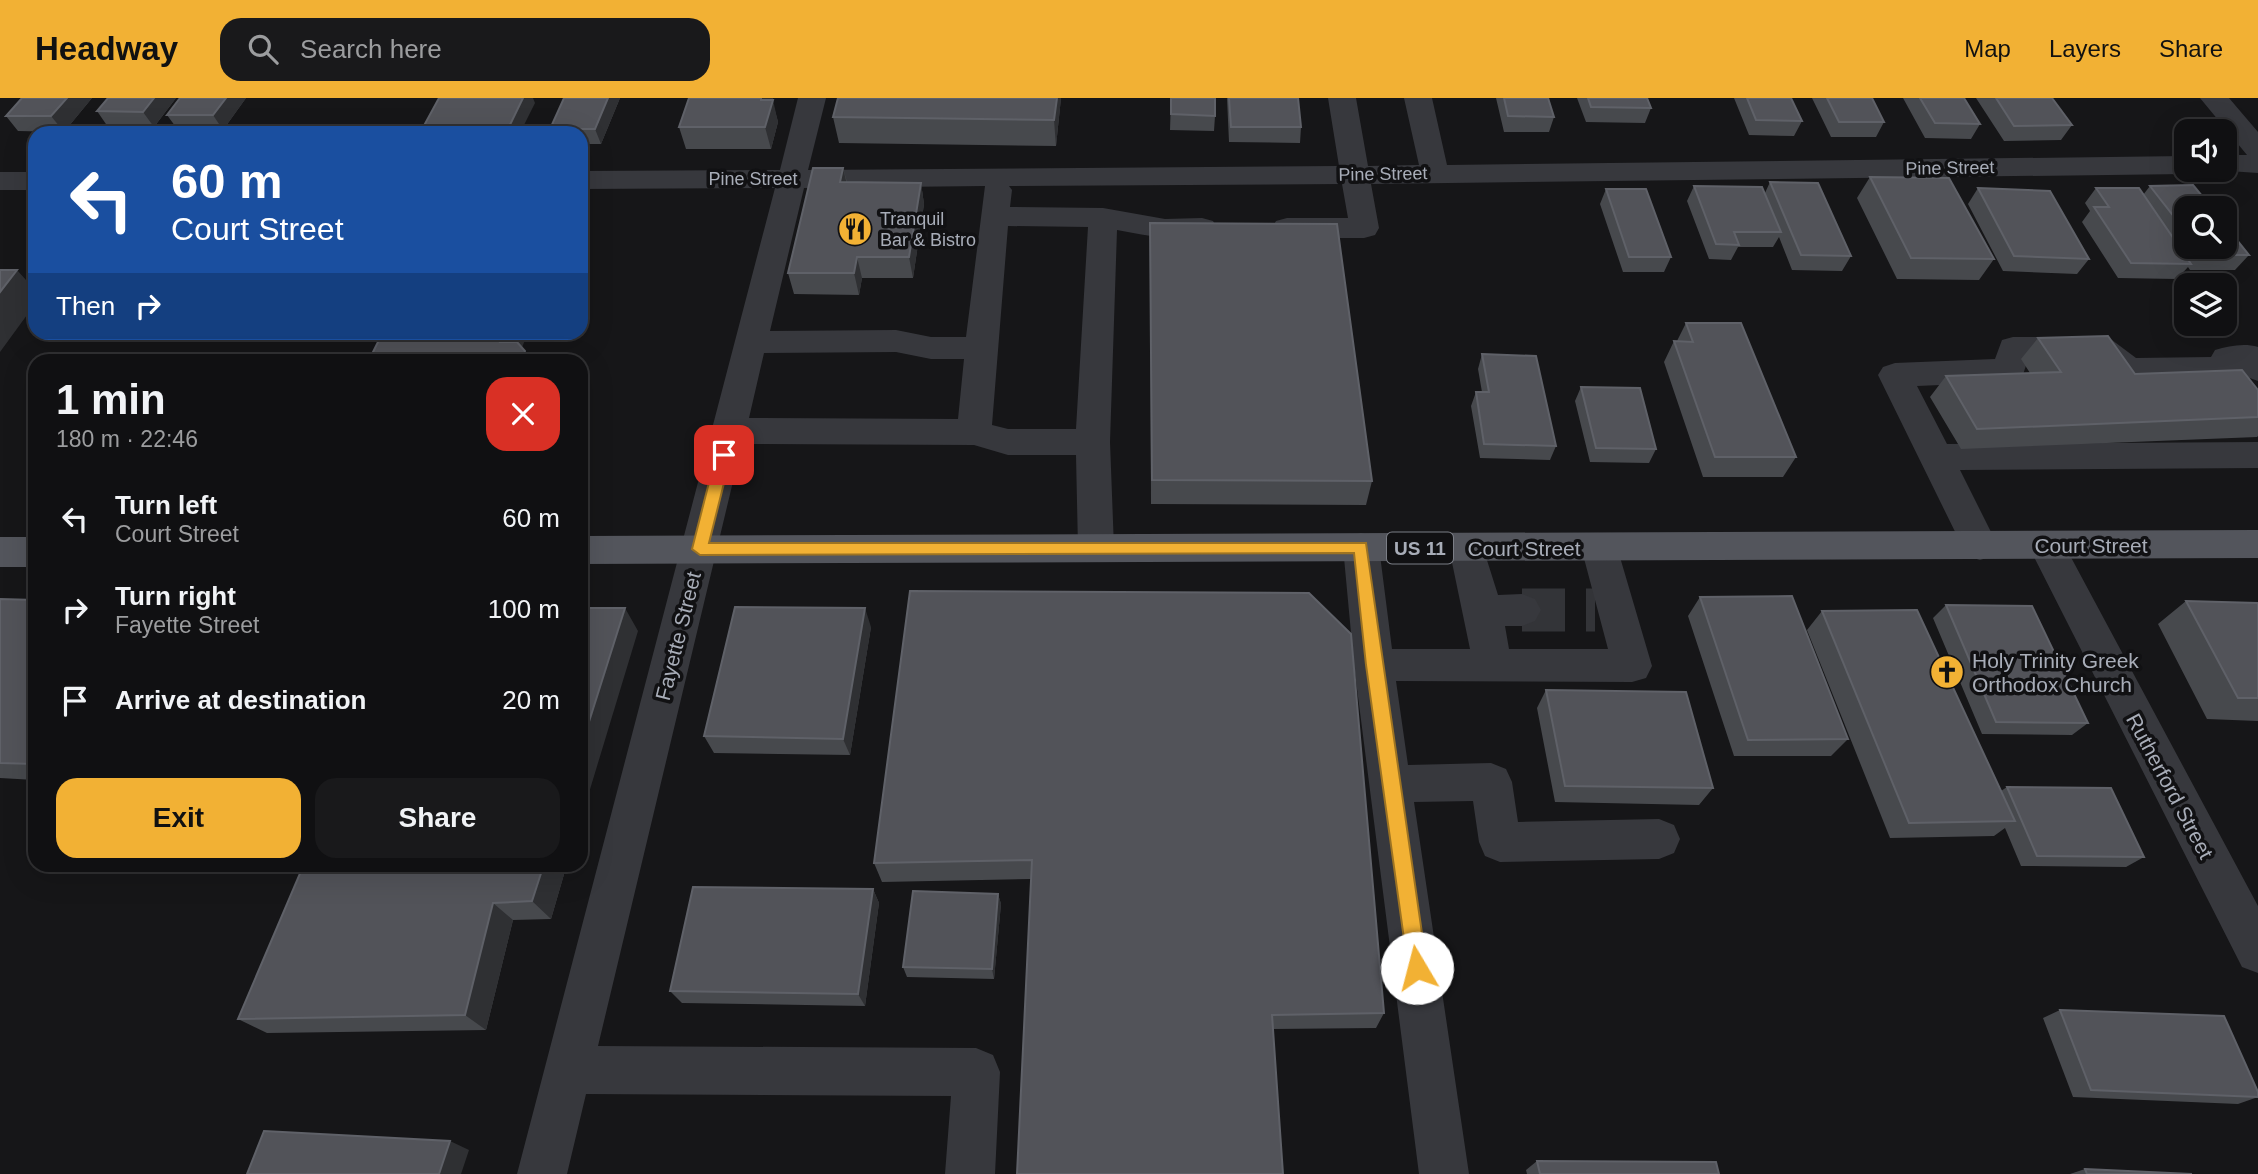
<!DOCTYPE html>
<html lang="en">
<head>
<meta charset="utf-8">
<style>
	body { margin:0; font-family:Helvetica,sans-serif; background:#19191b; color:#f1f3f6; height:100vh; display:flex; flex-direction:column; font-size:26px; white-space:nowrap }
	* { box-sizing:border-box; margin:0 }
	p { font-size:23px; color:#9c9d9f }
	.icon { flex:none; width:38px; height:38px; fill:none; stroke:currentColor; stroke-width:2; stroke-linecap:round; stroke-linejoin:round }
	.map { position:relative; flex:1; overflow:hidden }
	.drawer { position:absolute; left:28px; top:256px; width:560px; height:518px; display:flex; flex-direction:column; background:#101012; border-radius:21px; box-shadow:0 7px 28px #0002,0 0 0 2px #303032 }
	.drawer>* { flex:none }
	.hud { position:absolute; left:28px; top:28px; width:560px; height:214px; border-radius:21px; box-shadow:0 7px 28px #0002,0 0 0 2px #303032; background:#1a4fa0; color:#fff; overflow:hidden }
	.fabs { position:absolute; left:2174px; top:21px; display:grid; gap:14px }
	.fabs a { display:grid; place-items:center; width:63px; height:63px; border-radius:14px; background:#101012; box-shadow:0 7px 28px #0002,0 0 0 2px #303032; font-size:35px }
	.pin { position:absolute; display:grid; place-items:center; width:60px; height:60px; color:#fff; margin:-30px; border-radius:14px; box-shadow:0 4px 10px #0006 }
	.me { position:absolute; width:77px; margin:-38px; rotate:352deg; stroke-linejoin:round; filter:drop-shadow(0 0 5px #0008) }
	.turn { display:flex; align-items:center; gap:24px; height:147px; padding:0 28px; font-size:32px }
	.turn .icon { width:91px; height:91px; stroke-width:2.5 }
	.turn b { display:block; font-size:49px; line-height:60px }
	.then { display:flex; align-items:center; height:66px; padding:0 28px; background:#0003; gap:14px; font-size:26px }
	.round { display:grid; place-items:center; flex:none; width:74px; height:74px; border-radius:21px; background:#19191b }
	.headline { display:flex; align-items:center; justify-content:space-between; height:119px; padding:0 28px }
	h1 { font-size:42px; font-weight:700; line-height:52px }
	.primary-button { display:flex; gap:14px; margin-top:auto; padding:14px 28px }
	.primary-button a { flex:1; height:80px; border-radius:21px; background:#f2b134; color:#111; font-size:28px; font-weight:700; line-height:80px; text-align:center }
	.primary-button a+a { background:#19191b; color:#f1f3f6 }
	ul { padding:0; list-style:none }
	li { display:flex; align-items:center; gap:21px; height:91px; padding:0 28px }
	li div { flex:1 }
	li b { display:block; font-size:26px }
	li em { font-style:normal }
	header { display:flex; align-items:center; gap:42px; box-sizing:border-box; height:98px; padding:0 35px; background:#f2b134; color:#111 }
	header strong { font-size:33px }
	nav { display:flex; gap:38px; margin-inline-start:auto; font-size:24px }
	.search { width:490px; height:63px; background:#19191b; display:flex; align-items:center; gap:18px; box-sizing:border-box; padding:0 24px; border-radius:21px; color:#9c9d9f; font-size:26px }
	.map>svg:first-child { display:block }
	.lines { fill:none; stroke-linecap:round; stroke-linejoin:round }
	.minor-tunnel { stroke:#333438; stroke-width:43; stroke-dasharray:43 21; stroke-linecap:butt }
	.minor { fill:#37383d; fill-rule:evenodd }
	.major { fill:#53555c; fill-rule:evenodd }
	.wall { fill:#47494d }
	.shaded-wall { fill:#2f3033 }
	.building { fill:#525359; stroke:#5f6168; stroke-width:2 }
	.route { fill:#f2b134; stroke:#9d7322; stroke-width:2 }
	.labels { text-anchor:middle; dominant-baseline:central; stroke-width:7; stroke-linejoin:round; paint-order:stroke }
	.far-street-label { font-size:18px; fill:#a8adb8; stroke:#111113 }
	.far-poi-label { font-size:18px; fill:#a8adb8; stroke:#111113; text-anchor:start }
	.shield { fill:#111113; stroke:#7b7e86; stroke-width:2 }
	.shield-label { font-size:19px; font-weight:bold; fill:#a8adb8 }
	.street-label { font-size:21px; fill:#a8adb8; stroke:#111113 }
	.poi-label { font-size:21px; fill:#a8adb8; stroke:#111113; text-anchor:start }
</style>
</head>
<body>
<header>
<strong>Headway</strong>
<div class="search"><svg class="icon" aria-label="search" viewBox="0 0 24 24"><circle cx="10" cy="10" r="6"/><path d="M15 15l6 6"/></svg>Search here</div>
<nav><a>Map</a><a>Layers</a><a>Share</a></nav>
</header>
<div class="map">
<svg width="2258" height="1076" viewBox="0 0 2258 1076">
	<rect width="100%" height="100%" fill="#161618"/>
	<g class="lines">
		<path class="minor-tunnel" d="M1522,512H1595"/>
		<path class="minor" d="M798,0H826L808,72L1339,68L1328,0H1356L1368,68L1419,67L1404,0H1432L1447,67L2186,58V72H2197L2186,76L1371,86L1379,130L1375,137L1364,140H1287L1276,137L1272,130L1276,123L1287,120H1348L1342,86L1009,88L1012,92L1010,109L1103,110L1165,121L1202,120L1213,123L1217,130L1213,137C1181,145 1149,138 1117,132L1110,344L1114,450L1109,460L1096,464L1083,460L1078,450L1076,357H1008L974,347L742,346L598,948L976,950L993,957L1000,974L995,1076H945L951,998L586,996L567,1076H517L775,90L581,91V73L780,72ZM985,88L966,239H931L896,232L770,233L804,90ZM1008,128L1088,129L1076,331H1008L992,327ZM896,254L931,261H964L958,321L749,320L764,255Z
			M2200,0H2229L2258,34V75L2214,72H2224V57H2247Z
			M0,74H35V92H0Z
			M2013,239H2101L2112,242L2136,260L2211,259L2215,252C2229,248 2244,245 2258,249V283L2247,279L2258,294V330L2246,327L2213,283L2129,284L2117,280L2094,261H2028L2022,280L2010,284L1917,288L1947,346L2258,344V370L1960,372L1998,448L1993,458L1980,462L1967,458L1878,277L1883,269L1895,265L1995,261L2002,242Z
			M2046,433L2059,437L2258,808V875L2242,869L2028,447L2033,437Z
			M1361,435L1374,439L1379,449L1392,551H1470L1449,450L1454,440L1467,436L1480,440L1498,497L1522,496L1535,501L1541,512L1535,523L1522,528H1505L1509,551H1608L1581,449L1586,439L1599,435L1612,439L1617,449L1652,568L1646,580L1632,584L1396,583L1408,667L1491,665L1506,671L1512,684L1518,724L1659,721L1674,727L1680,741L1674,755L1659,761L1500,764L1485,758L1479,744L1473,703L1414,704L1469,1076H1419L1354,567L1343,449L1348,439Z"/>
		<path class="major" d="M2258,432V460L581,466V438Z
			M0,439H35V469H0Z"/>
	</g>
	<path class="wall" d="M22,0H92L64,34L18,33L6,18Z
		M176,0L154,29H108L97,13Z
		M180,0H246L223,32H178L167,17Z
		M564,0H620L601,46H581V35H552L550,31Z
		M689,0H773L772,2L778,24L771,51H686L679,29Z
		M1061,0L1056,48L839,45L833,19Z
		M1171,0L1215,18L1214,33L1170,32Z
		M1227,0H1298L1301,29L1300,45L1229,44Z
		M1496,0H1548L1554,19L1549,34H1504Z
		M1577,0H1647L1651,10L1645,25L1586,24Z
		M1734,0H1791L1802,23L1794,38L1749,37Z
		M1812,0H1872L1884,24L1876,39H1831Z
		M1903,0H1964L1980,26L1971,41L1925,40Z
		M1976,0H2052L2072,27L2061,42L2004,43Z
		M843,70L847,84L921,85L924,106L913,180H862L859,197L794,196L788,175Z
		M1870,79L1994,161L1979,182L1897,181L1857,100Z
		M1770,84L1851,158L1842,173L1792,172L1779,139L1773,149H1738L1731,162L1709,161L1687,103L1694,88L1765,95Z
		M2150,88L2186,110V149H2224L2249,157L2235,172H2190L2188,169L2177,181L2118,180L2082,124L2090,113L2085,105L2096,90L2143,97Z
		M1978,90L2089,161L2077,176L2003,173L1968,106Z
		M1606,91L1671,159L1664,174H1623L1600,106Z
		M1150,125L1372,383L1366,407L1151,406Z
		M1686,225L1796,359L1783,379H1703L1664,264L1674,243H1677Z
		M373,234H564L563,236L527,237L379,244Z
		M2038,240L2135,276L2258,292V338L2257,339L1961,351L1930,299L1946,278L2030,275L2021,261Z
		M1482,256L1556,348L1550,362L1480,360L1471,308L1476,294H1482L1478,271Z
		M1581,289L1656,351L1649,365L1590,364L1575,303Z
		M910,493L1384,915L1376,930L1273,931L1031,781L882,784L874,765Z
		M1700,499L1848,641L1831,658H1734L1688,518Z
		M0,501L35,502V682L0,680Z
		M2186,503L2258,505V623L2207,621L2158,526Z
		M1946,507L2088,625L2072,637L1982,636L1933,520Z
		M1822,513L2001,693L2007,689L2144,759L2126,769L2021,768L2005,730L1994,738L1890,740L1807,532Z
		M871,529L850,657L714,655L704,638Z
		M1546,592L1713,690L1699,707L1555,704L1537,610Z
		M567,766L551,821L513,822L486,932L267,935L238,921Z
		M873,791L879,805L865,908L682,905L670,893Z
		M998,796L1001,806L994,881L907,879L903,869Z
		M2060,912L2258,994V999L2238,1006L2073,999L2043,920Z
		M1537,1063L1719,1076H1527L1526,1072Z
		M2085,1071L2192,1076H2070Z"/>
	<path class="shaded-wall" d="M67,0H92L64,34L51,18Z
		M154,0H176L154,29L143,14Z
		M226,0H246L223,32L213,17Z
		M523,0H533L535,5L520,35H506Z
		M608,0H620L601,46L595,31Z
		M761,0H773L766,24L761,2Z
		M1057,0H1061L1056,48L1054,22Z
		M773,2L778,24L771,51L765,29Z
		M843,70L848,91L840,84Z
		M921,85L924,106L913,180L909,159Z
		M857,159L862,180L859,197L854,175Z
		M17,172L35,192V206L0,254V194Z
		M503,234H525L527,237L517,262L500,244Z
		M525,253L531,262H522Z
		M625,510L638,533L581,721V649Z
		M865,510L871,529L850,657L843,641Z
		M544,766H567L551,821L532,803Z
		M873,791L879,805L865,908L858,896Z
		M998,796L1001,806L994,881L992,871Z
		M493,805L513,822L486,932L465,917Z
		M450,1043L469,1052L461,1076H439Z"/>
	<path class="building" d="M22,0H67L51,18H6Z
		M108,0H154L143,14L97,13Z
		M180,0H226L213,17H167Z
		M439,0H523L506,35H420Z
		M564,0H608L595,31H550Z
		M689,0H761V2H773L765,29H679Z
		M838,0H1057L1054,22L833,19Z
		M1171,0H1215V18L1171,16Z
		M1229,0H1298L1301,29H1231Z
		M1504,0H1548L1554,19L1508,18Z
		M1588,0H1647L1651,10L1591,9Z
		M1747,0H1791L1802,23L1756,22Z
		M1827,0H1872L1884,24H1839Z
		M1920,0H1964L1980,26L1935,25Z
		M1996,0H2052L2072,27L2014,28Z
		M813,70H843L840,84L921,85L909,159H857L854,175H788Z
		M1870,79L1949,80L1994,161L1911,160Z
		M1770,84L1818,85L1851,158L1801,157Z
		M2193,87L2212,110H2186V134L2150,88Z
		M1694,88L1762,89L1781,134H1734L1739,147L1716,146Z
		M1978,90L2050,93L2089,161L2014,158Z
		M2096,90H2139L2191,166L2131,165L2094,109H2109Z
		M1606,91H1646L1671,159H1629Z
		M1150,125L1337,126L1372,383L1152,382Z
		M2224,126L2249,157H2203L2197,149H2224Z
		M0,172H17L0,194Z
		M1686,225H1741L1796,359H1715L1674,243L1693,244Z
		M373,234H503L500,244H517L525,253L522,262H369L379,242Z
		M2108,238L2135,276L2242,272L2258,292V319L1977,331L1946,278L2061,274L2038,240Z
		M1482,256L1536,258L1556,348L1484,346L1476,294H1489Z
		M1581,289L1640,290L1656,351L1596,350Z
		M910,493L1309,495L1351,536L1384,915L1272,917L1283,1076H1017L1032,762L874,765Z
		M1792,498L1848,641L1748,642L1700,499Z
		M0,501L35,502V666L0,665Z
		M2186,503L2258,505V600H2238Z
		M1946,507L2032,508L2088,625L1996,624Z
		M735,509L865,510L843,641L704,638Z
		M581,510H625L581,649Z
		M1917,512L2015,723L1909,725L1822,513Z
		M1546,592L1686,594L1713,690L1565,688Z
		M2007,689L2111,690L2144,759L2037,758Z
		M304,766H544L532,803L493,805L465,917L238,921Z
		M693,789L873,791L858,896L670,893Z
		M913,793L998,796L992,871L903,869Z
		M2060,912L2224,918L2258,994V999L2091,992Z
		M264,1033L450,1043L439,1076H247Z
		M1537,1063L1716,1064L1719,1076H1540Z
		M2085,1071L2192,1076H2087Z"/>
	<path class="route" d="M724,351L731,357L709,445H1366L1427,870L1424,877L1417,880L1411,877L1408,870L1366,567L1354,455L700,457L692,451L716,357Z"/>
	<defs>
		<g id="restaurant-disc" transform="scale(1.75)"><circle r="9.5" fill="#f2b134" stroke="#111113"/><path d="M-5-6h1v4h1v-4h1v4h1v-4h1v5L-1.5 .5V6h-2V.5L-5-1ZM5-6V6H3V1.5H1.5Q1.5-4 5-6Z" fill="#111"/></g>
		<g id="church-disc" transform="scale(1.75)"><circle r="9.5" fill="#f2b134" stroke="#111113"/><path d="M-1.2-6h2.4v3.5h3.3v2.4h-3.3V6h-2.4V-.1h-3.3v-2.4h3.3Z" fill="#111"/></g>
	</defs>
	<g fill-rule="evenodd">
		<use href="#restaurant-disc" x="855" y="131"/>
		<use href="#church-disc" x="1947" y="574"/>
	</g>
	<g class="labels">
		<g class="far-street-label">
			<text transform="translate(1950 70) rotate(-1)">Pine Street</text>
			<text transform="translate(1383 76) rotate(-1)">Pine Street</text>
			<text x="753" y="81">Pine Street</text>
		</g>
		<g class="far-poi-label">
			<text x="880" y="121">Tranquil<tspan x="880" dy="21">Bar &amp; Bistro</tspan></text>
		</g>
		<rect class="shield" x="1387" y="434.5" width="66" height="31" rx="5"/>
		<g class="shield-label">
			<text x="1420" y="450">US 11</text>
		</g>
		<g class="street-label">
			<text x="2091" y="447">Court Street</text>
			<text x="1524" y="450">Court Street</text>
			<text transform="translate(678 538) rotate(-76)">Fayette Street</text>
			<text transform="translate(2170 688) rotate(62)">Rutherford Street</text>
		</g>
		<g class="poi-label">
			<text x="1972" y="562">Holy Trinity Greek<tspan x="1972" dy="24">Orthodox Church</tspan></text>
		</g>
	</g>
</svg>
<div class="fabs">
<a><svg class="icon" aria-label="sound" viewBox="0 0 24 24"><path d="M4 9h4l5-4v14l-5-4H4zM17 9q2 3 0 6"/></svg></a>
<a><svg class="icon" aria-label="search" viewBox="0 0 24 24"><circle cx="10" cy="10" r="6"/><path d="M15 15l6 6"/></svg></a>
<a><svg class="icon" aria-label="layers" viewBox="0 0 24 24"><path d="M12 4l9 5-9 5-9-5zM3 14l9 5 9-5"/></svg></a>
</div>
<div class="pin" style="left:724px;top:357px;background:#d93025"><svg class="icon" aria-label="arrive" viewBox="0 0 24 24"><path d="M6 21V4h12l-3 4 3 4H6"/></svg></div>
<svg class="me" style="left:1417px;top:870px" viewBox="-20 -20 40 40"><circle r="19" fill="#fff"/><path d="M0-13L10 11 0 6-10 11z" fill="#f2b134"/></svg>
<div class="hud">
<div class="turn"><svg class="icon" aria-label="left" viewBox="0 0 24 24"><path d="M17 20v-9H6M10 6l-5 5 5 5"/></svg><div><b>60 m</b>Court Street</div></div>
<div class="then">Then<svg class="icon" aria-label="right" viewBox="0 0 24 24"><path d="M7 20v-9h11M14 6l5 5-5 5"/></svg></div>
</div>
<section class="drawer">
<div class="headline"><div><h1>1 min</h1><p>180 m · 22:46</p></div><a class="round" style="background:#d93025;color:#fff"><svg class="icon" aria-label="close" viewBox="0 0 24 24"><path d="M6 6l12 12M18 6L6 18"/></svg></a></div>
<ul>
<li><svg class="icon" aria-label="left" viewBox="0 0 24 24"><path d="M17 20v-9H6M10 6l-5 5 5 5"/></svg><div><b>Turn left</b><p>Court Street</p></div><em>60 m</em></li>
<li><svg class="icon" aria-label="right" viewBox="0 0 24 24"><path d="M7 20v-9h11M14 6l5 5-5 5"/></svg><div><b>Turn right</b><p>Fayette Street</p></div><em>100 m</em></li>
<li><svg class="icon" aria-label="arrive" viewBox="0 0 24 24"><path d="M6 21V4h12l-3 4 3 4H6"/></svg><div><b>Arrive at destination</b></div><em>20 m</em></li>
</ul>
<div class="primary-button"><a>Exit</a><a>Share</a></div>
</section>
</div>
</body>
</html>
